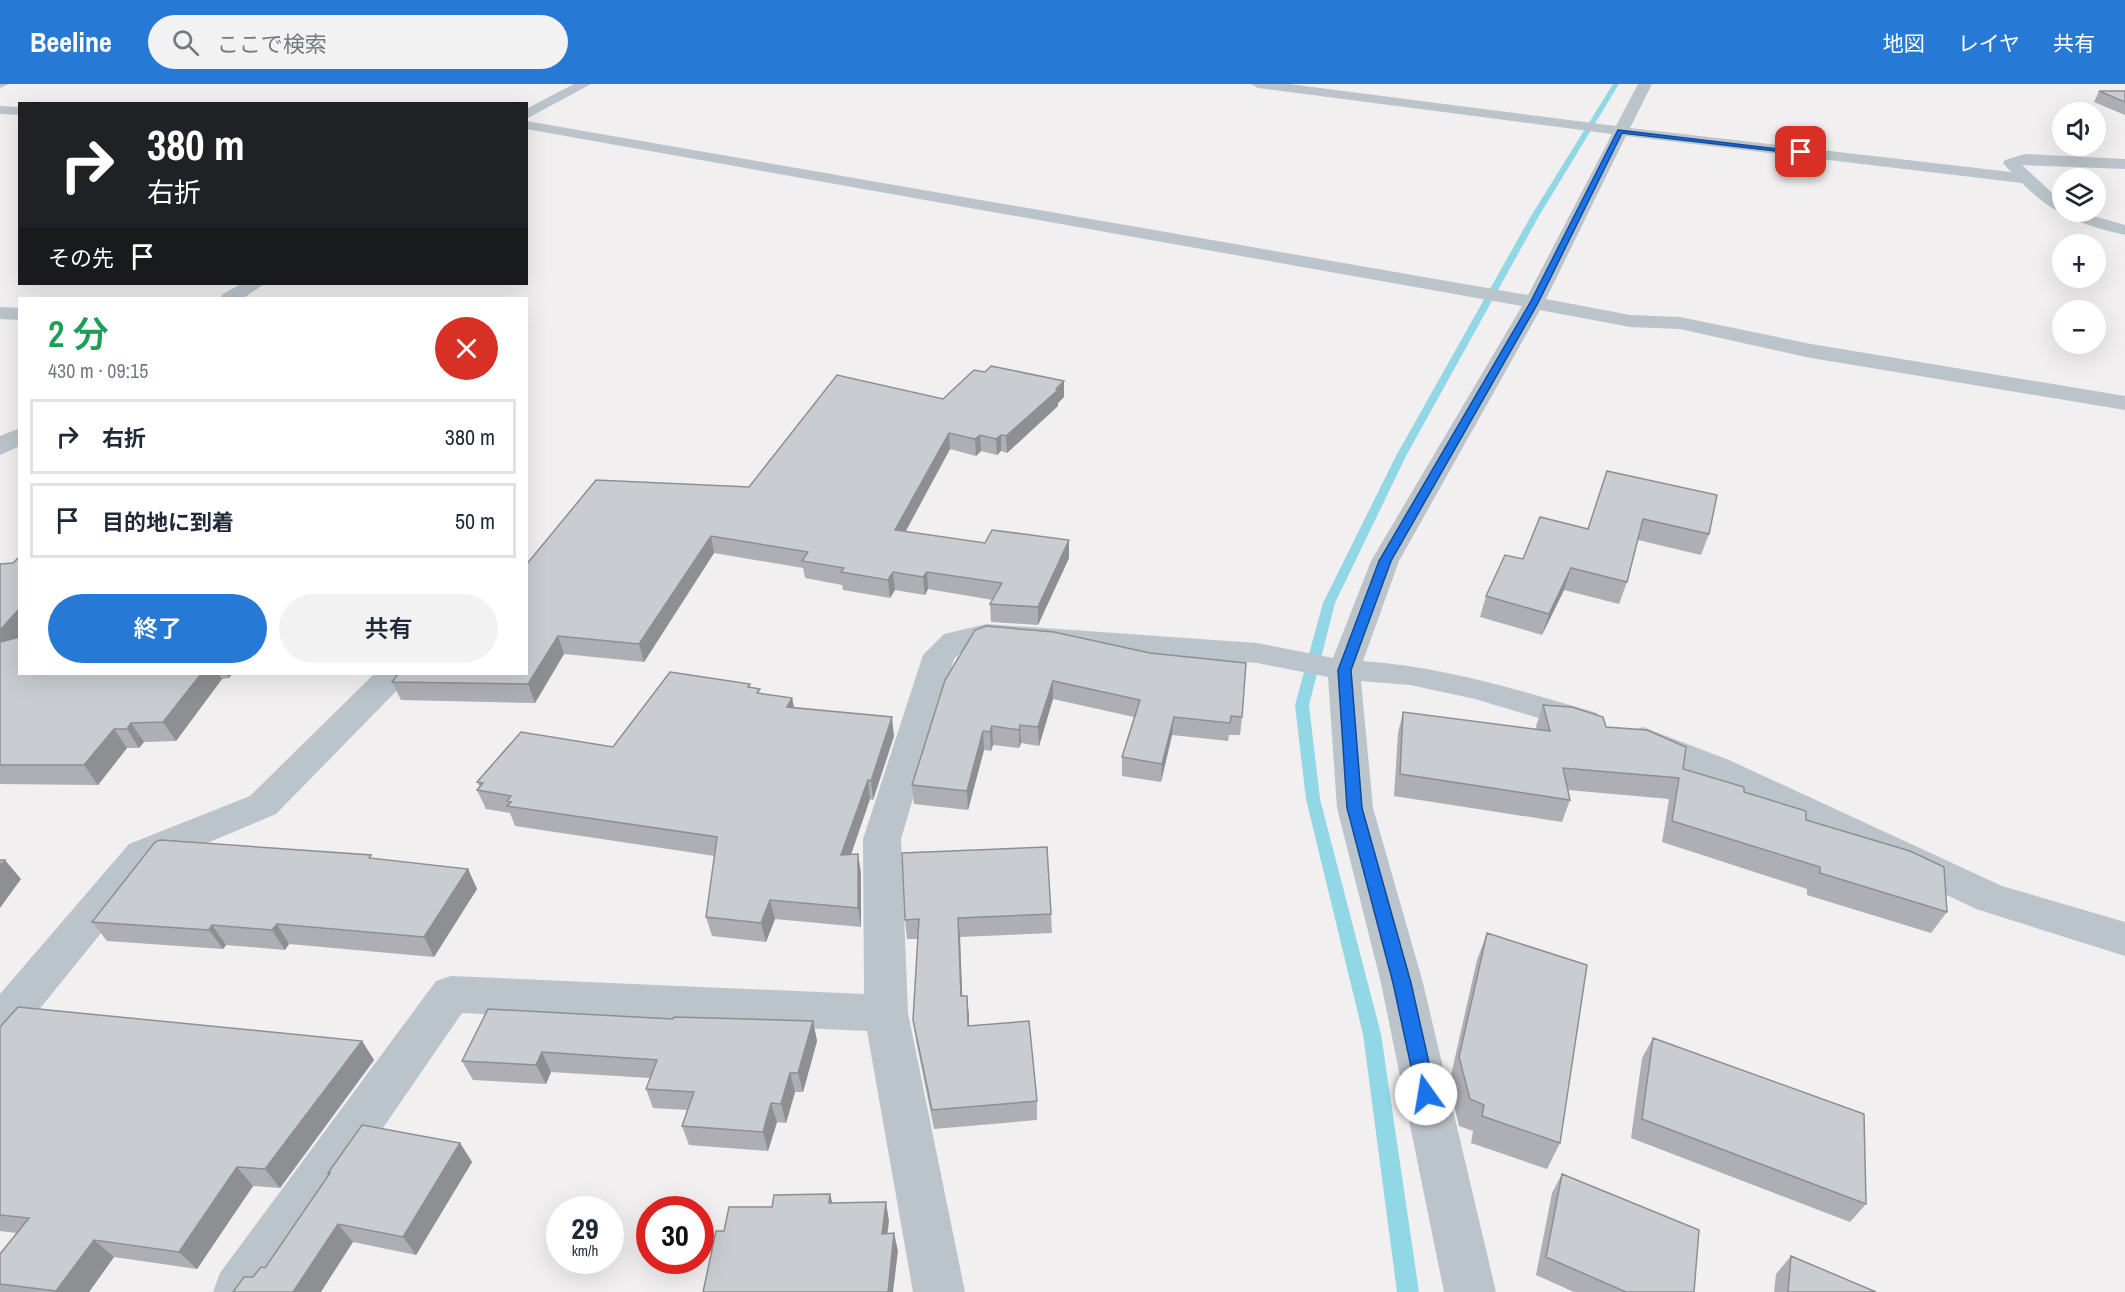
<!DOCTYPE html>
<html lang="ja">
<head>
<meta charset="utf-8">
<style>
	body { margin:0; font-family:"Archivo Narrow","Noto Sans JP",sans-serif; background:#f2f2f3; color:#1f2937; height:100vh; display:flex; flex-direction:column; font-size:22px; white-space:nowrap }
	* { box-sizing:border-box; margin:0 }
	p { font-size:20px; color:#747a83 }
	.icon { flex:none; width:33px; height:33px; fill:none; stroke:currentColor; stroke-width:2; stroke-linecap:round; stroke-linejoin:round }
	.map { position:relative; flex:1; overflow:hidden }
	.sheet { position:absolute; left:18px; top:213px; width:510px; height:378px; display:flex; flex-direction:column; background:#fff; border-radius:0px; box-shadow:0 6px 24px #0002 }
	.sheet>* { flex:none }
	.banner { position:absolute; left:18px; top:18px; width:510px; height:183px; border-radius:0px; box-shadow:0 6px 24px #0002; background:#202124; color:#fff; overflow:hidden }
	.fabs { position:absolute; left:2052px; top:18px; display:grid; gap:12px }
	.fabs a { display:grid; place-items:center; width:54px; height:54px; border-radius:50%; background:#fff; box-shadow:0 6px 24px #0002; font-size:30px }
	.speed { position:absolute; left:546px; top:1112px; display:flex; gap:12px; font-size:30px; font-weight:700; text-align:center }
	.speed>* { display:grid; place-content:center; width:78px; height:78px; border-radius:50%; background:#fff; box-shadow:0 6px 24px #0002; line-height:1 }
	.speed small { font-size:15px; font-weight:400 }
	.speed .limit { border:9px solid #d22; background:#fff; color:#111 }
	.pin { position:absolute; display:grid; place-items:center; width:51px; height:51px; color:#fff; margin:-26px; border-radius:12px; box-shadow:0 3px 9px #0006 }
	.me { position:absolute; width:66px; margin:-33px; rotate:347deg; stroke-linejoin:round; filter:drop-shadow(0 0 4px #0008) }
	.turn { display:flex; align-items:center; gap:21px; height:126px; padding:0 30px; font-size:27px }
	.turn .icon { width:78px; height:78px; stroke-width:2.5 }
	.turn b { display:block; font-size:42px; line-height:51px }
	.then { display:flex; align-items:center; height:57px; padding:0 30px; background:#0003; gap:12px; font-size:22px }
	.round { display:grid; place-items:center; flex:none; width:63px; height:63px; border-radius:32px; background:#f2f2f3 }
	.summary { display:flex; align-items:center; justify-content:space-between; height:102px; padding:0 30px }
	h1 { font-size:36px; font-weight:600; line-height:45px; color:#1e9e55 }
	.primary-button { display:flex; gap:12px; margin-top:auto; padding:12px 30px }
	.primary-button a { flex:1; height:69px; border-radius:36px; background:#2679d4; color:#fff; font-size:24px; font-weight:600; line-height:69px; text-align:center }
	.primary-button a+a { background:#f2f2f3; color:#1f2937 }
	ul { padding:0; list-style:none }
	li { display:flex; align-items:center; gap:18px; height:75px; margin:0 12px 9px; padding:0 18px; border:3px solid #e0e1e3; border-radius:0px }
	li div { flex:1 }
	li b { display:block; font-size:22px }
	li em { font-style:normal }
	header { display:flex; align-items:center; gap:36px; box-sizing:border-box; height:84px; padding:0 30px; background:#2679d4; color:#fff }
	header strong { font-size:28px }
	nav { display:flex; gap:33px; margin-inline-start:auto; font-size:21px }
	.search { width:420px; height:54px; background:#f2f2f3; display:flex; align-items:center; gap:15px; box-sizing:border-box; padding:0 21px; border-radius:33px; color:#747a83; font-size:22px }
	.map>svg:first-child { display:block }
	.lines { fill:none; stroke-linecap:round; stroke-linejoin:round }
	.stream { fill:#91d7e5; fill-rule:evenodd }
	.street { fill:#bbc4cb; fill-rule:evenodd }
	.wall { fill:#adafb4 }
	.shaded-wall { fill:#8d8f92 }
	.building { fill:#c9ccd1; stroke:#8d8f92; stroke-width:1.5 }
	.route { fill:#1a73e8; stroke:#114b97; stroke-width:1.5 }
</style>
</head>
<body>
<header>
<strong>Beeline</strong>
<div class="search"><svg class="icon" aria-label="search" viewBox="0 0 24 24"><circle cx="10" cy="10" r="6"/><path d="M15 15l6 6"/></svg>ここで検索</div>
<nav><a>地図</a><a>レイヤ</a><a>共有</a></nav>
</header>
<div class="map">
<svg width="2125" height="1208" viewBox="0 0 2125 1208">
	<rect width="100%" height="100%" fill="#f1efef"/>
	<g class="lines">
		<path class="stream" d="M1613,0H1619L1539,132L1406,372L1335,519L1309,621L1320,715L1381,950L1419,1208H1397L1363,950L1306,715L1295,621L1323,519L1396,372L1531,132Z"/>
		<path class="street" d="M0,0H9L0,4Z
			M574,0H591L526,35V25Z
			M1251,0H1289L1616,42L1638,0H1652L1630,44L2011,88L2003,79L2005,76L2025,70L2125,75V85L2022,81L2062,118V128H2080L2125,141V151C2083,142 2052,130 2022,99L1626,52L1546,215L1630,231L1680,233L1811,260L2125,312V326L1811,274L1680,245L1630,243L1540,226L1399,477L1363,577C1445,583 1519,606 1597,629L1602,637L1597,645L1585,648L1475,615L1410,601L1361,597L1373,724L1423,899L1496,1208H1444L1381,899L1337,724L1328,593L1257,579L987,558L966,564L954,575L901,755L908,929L965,1208H913L867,947L462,929L270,1208H213L220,1189L436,897L451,892L864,910L863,755L923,571L944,550L987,540L1257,559L1333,574L1371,477L1522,222L526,45V37L1528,211L1612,50L1258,4Z
			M0,22L20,23V31L0,30Z
			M241,200H264L244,214H220L223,210Z
			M0,223L20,224V236L0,235Z
			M20,344V362L0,371V352Z
			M374,590H413L276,730L157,780L16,954L0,960V910L129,760L250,712Z
			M1643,643L1729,676L2002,802L2125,838V872L1976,825L1703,694L1631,663L1626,655L1631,647Z"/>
	</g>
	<path class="wall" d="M2099,7H2125V31L2094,18Z
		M985,288L1064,297V313L1058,319V322L1007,369L1001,367L997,371L981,367L976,372L950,365L906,447L1069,474L1038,541L991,538L990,520L993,516L928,505L925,511L895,506L890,514L843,506L842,501L805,494L803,484L714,469L644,578L564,570L535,619L401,616L392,598L526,590V481L749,403L943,315Z
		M1607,387L1709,450L1701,471L1638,456L1627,498L1619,520L1564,506L1542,551L1480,533L1486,512L1523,475L1588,445Z
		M0,480L20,590H232L229,594L222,595L176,657L144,658L139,664H127L98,701L0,700Z
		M986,542L1242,633L1240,651H1229L1228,657L1172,651L1161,698L1122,692V673L1134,633L1053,615L1039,662L1021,659L1019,664L993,661L991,667L984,666L968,726L914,720L912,701Z
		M751,604L761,610L792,614L794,624L894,652L873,716L870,715L851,771L858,770L861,790V843L775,835L766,858L712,852L706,833L715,772L515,742L510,729L486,725L477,706L480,703L477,698L613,663Z
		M1543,621L1606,643L1683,685L1744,708L1806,736L1947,828L1931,849L1807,811V805L1662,758L1669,715L1568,706L1570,716L1562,738L1394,712L1398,649L1403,628L1537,646L1536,642Z
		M373,775L468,785L477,805L434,873L289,860L285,866L226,861L223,865L107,857L92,838Z
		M1051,830L1052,849L960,853L962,912L969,931V942L1037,1017V1036L934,1045L916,956L913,936L918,855H907L905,836Z
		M1487,849L1560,1059L1547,1085L1471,1059L1473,1047L1459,1042L1449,1000L1477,876Z
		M673,935L813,937L817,957L803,1008H795L786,1039L777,1038L768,1067L689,1061L682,1042L688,1026L653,1024L646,1005L650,994L551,988L546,1000L473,996L462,977Z
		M0,943L362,957L374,976L280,1104L253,1102L197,1185L114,1173L89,1208H0V1170L17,1149L0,1147Z
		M1653,954L1866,1120L1850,1138L1631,1054L1642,974Z
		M460,1059L472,1078L416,1171L353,1158L253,1193L265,1184L329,1091L328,1089Z
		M1562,1090L1694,1208H1574L1536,1191L1552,1109Z
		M1791,1172L1876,1208H1774L1776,1190Z"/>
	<path class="shaded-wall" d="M1064,297V313L1058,319V322L1007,369L1006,352Z
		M949,349L950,365L897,463L895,446Z
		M980,351L981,367L976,372L975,355Z
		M1001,351V367L997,371L996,355Z
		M711,452L714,469L644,578L639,560Z
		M1069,456V474L1038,541V523Z
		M1571,484L1564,506L1542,551L1549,530Z
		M893,488L895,506L890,514L888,496Z
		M927,488L928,505L925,511L923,493Z
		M20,524V557L0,580V546Z
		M558,552L564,570L535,619L528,600Z
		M201,590H219L222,595L176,657L163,638Z
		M226,590H232L229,594Z
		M1053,597V615L1039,662L1038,643Z
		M792,614L796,633L787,623Z
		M892,633L894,652L873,716L871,697Z
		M1174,633L1172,651L1161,698L1162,680Z
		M131,639L144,658L139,664L127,645Z
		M1020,641L1021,659L1019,664V646Z
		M992,642L993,661L991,667L990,648Z
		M114,645L127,664L98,701L84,681Z
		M983,647L984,666L968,726L967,707Z
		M868,696L870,715L844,790L841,771Z
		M858,770L861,790V843L858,824Z
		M5,776L21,795L0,824V782Z
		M468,785L477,805L434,873L424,853Z
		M770,816L775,835L766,858L761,839Z
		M958,834L960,853L963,931L961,912Z
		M277,840L289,860L285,866L272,846Z
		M212,841L226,861L223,865L209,846Z
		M967,912L969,931V961L968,942Z
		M813,937L817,957L803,1008L798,989Z
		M362,957L374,976L280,1104L265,1085Z
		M542,968L551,988L546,1000L536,981Z
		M790,989L795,1008L786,1039L781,1020Z
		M771,1019L777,1038L768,1067L763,1048Z
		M460,1059L472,1078L416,1171L403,1153Z
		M237,1083L253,1102L197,1185L179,1168Z
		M830,1110L835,1129L829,1119Z
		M886,1118L889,1137L885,1168L882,1150Z
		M338,1140L353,1158L321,1208H293Z
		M894,1149L898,1167L893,1208H888Z
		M94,1156L114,1173L89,1208H57L56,1207Z"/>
	<path class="building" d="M2099,7H2125V18Z
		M991,282L1064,297L1056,305L1058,306L1006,352L1001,351L996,355L980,351L975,355L949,349L895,446L985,459L992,446L1069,456L1038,523L990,520L1002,499L927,488L923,493L893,488L888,496L841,488L844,484L802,477L808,468L711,452L639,560L558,552L528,600L392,598L398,590H526V481L596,396L749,403L837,291L943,315L974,286L985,288Z
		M1607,387L1717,411L1709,450L1643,435L1627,498L1571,484L1549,530L1486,512L1505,471L1523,475L1540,433L1588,445Z
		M20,472V524L0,546V480L13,479Z
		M986,542L1054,548L1150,569L1246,579L1242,633L1231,632L1230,639L1174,633L1162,680L1122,673L1140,616L1053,597L1038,643L1020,641L1019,646L992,642L990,648L983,647L967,707L912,701L945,596L975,546Z
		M20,553V590H201L163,638L131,639L127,645H114L84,681H0V558Z
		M670,588L750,600L748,603L760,605L757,609L792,614L787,623L892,633L871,697L868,696L841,771L858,770V824L770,816L761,839L706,833L717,753L507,722L511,718L507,717L511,712L477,706L483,699L477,698L521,648L613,663Z
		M1543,621L1572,623L1603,633L1606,643L1647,646L1686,663L1683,685L1744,703V708L1806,727V736L1910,767L1944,783L1947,828L1820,789V783L1672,737L1679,694L1563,684L1570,716L1400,690L1403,628L1550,647Z
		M160,756L371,771L369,774L468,785L424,853L277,840L272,846L212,841L209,846L92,838L155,758Z
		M1047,763L1051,830L958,834L961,912H967L968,942L1029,937L1037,1017L932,1026L913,936L919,835L905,836L902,769Z
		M0,776H5L0,782Z
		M1487,849L1587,881L1560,1059L1482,1032L1484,1021L1470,1015L1459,973Z
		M18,923L362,957L265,1085L237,1083L179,1168L94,1156L56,1207L0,1200V1170L29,1134L0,1131V943Z
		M488,925L673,935L674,933L813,937L798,989H790L781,1020L771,1019L763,1048L682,1042L694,1008L646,1005L657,976L542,968L536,981L462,977Z
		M1653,954L1864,1030L1866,1120L1642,1035Z
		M362,1041L460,1059L403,1153L338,1140L293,1208H233L244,1193H253L261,1183L265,1184L330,1089H328Z
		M1562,1090L1699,1146L1694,1208H1626L1546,1173Z
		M830,1110L829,1119L886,1118L882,1150L894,1149L888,1208H703L716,1147H724L729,1123H772L774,1111Z
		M1791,1172L1876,1208H1788Z"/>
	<path class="route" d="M1618,46L1804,68L1801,70L1622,49L1538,219L1391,477L1351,586L1362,724L1411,899L1436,1010L1433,1016L1426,1018L1419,1016L1417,1010L1393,899L1347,724L1338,586L1379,477L1530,219Z"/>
</svg>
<div class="fabs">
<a><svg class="icon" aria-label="sound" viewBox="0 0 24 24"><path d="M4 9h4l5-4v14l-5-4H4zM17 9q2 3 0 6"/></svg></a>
<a><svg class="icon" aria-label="layers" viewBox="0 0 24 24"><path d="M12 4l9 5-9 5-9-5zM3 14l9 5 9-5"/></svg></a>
<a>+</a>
<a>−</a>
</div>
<div class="speed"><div>29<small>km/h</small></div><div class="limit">30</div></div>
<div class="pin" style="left:1801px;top:68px;background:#d93025"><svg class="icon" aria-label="arrive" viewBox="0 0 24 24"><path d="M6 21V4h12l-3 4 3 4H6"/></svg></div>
<svg class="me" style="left:1426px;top:1010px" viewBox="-20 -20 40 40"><circle r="19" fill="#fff"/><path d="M0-13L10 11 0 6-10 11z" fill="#1a73e8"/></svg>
<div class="banner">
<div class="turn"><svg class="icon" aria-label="right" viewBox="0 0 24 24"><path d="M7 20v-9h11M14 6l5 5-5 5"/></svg><div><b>380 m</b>右折</div></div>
<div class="then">その先<svg class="icon" aria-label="arrive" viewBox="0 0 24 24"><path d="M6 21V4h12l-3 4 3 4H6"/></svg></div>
</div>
<section class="sheet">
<div class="summary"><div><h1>2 分</h1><p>430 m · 09:15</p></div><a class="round" style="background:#d93025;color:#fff"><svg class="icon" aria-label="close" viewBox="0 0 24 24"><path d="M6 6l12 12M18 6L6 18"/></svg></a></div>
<ul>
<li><svg class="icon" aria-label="right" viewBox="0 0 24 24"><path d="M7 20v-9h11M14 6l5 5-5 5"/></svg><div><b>右折</b></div><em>380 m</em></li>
<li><svg class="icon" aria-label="arrive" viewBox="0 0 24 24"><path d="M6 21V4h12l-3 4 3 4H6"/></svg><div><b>目的地に到着</b></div><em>50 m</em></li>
</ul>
<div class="primary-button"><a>終了</a><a>共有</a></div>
</section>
</div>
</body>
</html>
